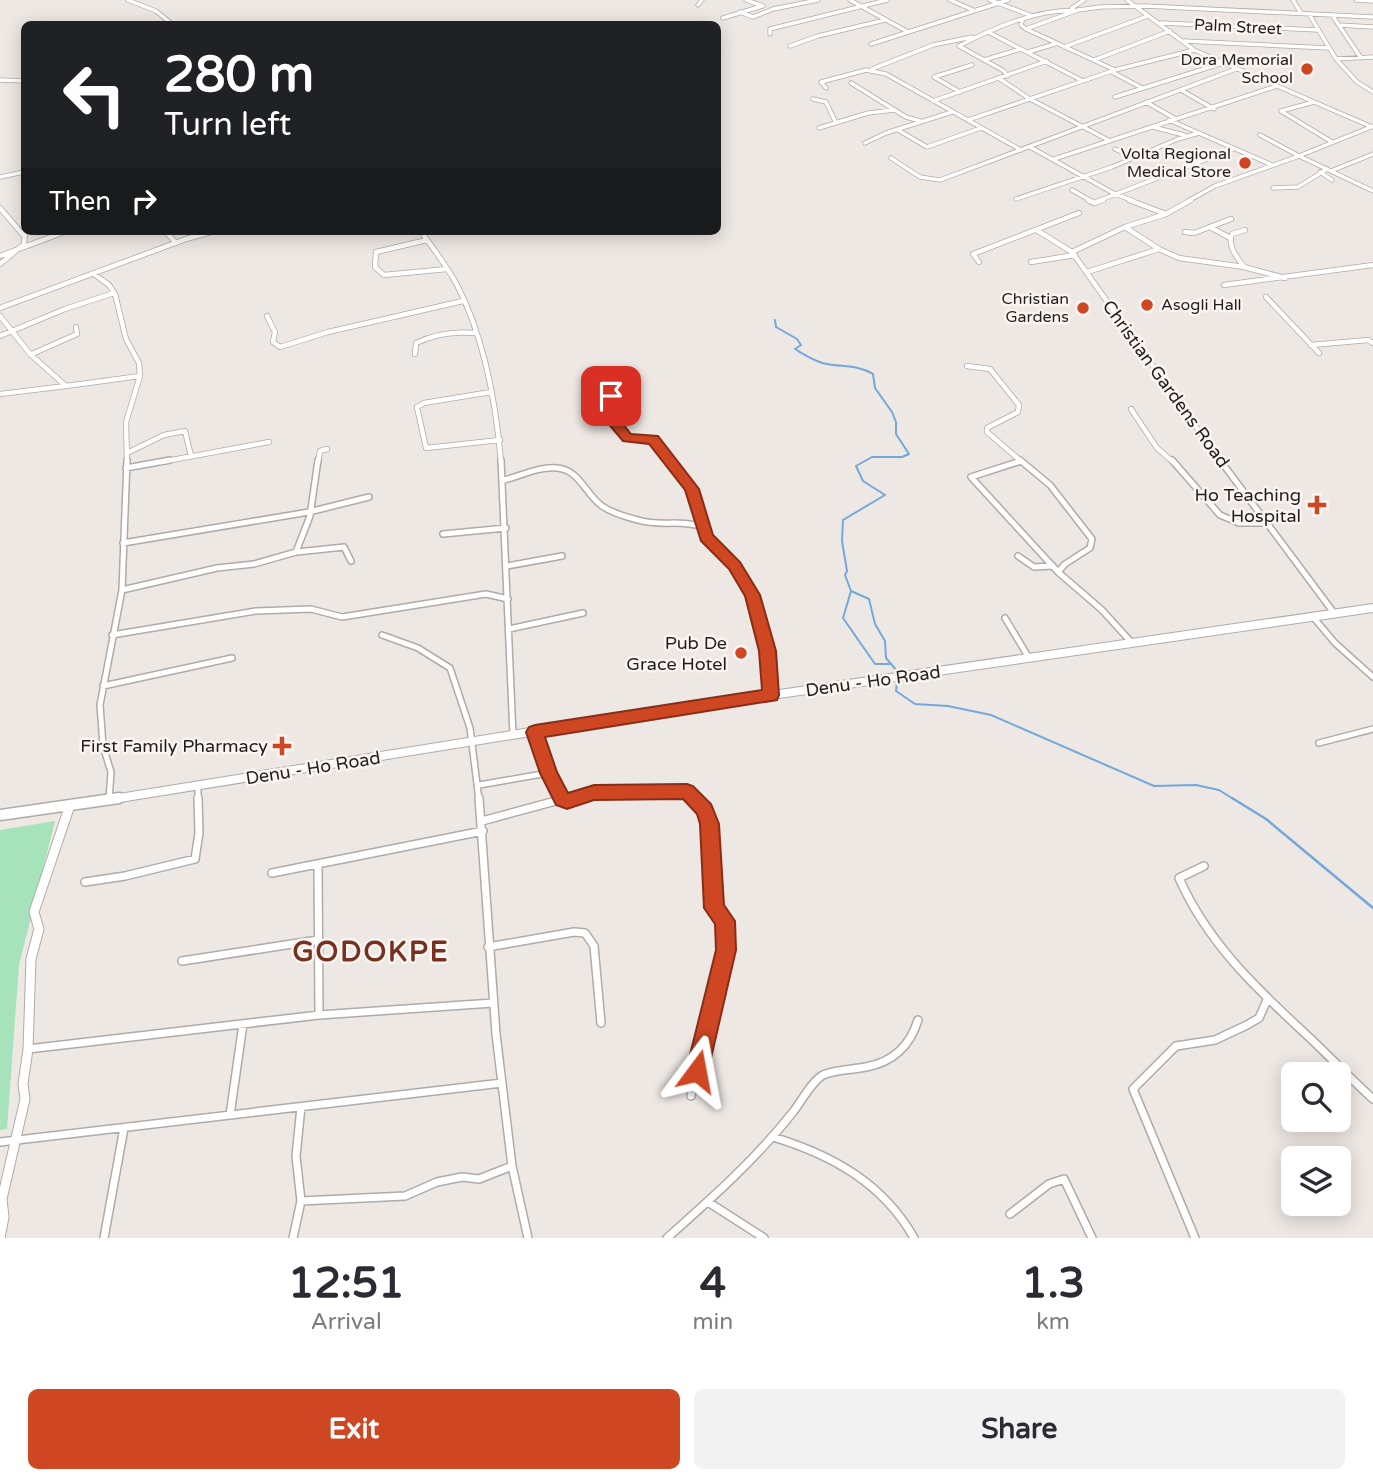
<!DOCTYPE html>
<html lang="en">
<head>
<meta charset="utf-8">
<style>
	body { margin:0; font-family:"Varela Round",sans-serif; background:#f2f2f3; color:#2b2b33; height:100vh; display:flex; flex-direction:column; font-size:26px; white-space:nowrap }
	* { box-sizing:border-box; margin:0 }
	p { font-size:23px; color:#7c7c81 }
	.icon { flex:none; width:38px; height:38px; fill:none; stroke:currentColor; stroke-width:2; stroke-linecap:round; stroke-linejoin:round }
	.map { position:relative; height:1238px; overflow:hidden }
	.side { display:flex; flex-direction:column; background:#fff; flex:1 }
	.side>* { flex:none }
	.hud { position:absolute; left:21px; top:21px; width:700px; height:214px; border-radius:10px; box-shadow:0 4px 18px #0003; background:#202124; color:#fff; overflow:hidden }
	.buttons { position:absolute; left:1281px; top:1062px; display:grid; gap:14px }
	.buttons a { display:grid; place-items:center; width:70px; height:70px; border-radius:10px; background:#fff; box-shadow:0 4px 18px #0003; font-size:35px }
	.pin { position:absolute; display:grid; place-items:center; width:60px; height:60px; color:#fff; margin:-30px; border-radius:14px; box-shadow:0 4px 10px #0006 }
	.me { position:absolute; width:77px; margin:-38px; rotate:13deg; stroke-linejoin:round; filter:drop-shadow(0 0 5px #0008) }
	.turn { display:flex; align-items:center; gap:24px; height:147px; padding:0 28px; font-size:32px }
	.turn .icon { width:91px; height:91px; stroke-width:2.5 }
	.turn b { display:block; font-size:49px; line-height:60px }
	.then { display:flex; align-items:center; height:66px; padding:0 28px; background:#0003; gap:14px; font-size:26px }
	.eta { display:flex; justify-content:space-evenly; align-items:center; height:119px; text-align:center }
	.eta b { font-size:42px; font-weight:800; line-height:49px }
	.button { display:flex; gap:14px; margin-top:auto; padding:14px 28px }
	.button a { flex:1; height:80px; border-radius:10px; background:#cf4623; color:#fff; font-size:28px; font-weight:800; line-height:80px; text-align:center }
	.button a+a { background:#f2f2f3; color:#2b2b33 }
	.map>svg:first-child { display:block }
	.green { fill:#a6e3bb }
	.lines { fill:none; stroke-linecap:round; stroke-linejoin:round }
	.stream-far1 { stroke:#74a8db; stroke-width:2 }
	.stream { stroke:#74a8db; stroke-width:2.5 }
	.street-far3-casing { stroke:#b0aba7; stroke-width:5 }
	.street-far2-casing { stroke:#b0aba7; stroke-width:6 }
	.street-far1-casing { stroke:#b0aba7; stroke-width:8 }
	.street-casing { stroke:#b0aba7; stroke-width:10 }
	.secondary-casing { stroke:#b0aba7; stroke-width:11 }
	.primary-far1-casing { stroke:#b0aba7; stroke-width:10 }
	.primary-casing { stroke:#b0aba7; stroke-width:13 }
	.street-far3 { stroke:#fff; stroke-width:3.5 }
	.street-far2 { stroke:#fff; stroke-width:4.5 }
	.street-far1 { stroke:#fff; stroke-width:5 }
	.street { stroke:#fff; stroke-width:7 }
	.secondary { stroke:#fff; stroke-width:9 }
	.primary-far1 { stroke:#fff; stroke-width:8 }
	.primary { stroke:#fff; stroke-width:10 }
	.route { fill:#cf4623; stroke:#872e17; stroke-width:2 }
	.poi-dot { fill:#cf4623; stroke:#fbf5f1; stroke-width:2.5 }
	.labels { text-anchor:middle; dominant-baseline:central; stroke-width:5; stroke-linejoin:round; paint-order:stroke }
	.far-street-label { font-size:16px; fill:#211e1d; stroke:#fbf5f1 }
	.far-poi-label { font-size:16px; fill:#211e1d; stroke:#fbf5f1; text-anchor:end }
	.street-label { font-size:18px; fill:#211e1d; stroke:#fbf5f1 }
	.poi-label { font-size:18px; fill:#211e1d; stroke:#fbf5f1; text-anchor:end }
	.near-district-label { font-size:28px; font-weight:bold; letter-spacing:2px; fill:#753120; stroke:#fbf5f1 }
</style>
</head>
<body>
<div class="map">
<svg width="1373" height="1238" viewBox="0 0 1373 1238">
	<rect width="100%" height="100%" fill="#eee8e4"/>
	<path class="green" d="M55,821L19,965L7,1129L0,1130V830Z"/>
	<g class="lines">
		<path class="stream-far1" d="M775,320L776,327L797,339L801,345L795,349C805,355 815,362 827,364C843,367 859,365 873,374L875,388L892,412L896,422V434L909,454L902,457H872L856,466L863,481L885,495L843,520L842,541L847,571L845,575L851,591L869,599L875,624L885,641L886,658L898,672
			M851,591L843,618L875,664H890
			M897,681L896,691L915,704L948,706L991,715L1154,786L1196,785L1219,790L1235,800"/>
		<path class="stream" d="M1232,798L1266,819L1373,908"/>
		<g class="street-far3-casing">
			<path id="street-far3" d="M128,0L156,11L172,24
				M746,0L763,6
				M850,0L908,32
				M950,0L973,10
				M990,0L1032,16
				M1127,0L1194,50L1372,127
				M1293,0L1301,13
				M1356,0L1373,1
				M698,5L702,0
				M1072,8L1084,0
				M740,12L753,17L773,9L818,0
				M1309,14L1336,59
				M1332,15L1361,58
				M723,18L762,6
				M1022,21L1021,25L1026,29L1115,70
				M1161,23L1318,30
				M1339,25L1373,27
				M1026,29L1078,10L1100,7L1145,6L1373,17
				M988,32L1083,81
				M770,34V29L887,0
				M1184,41L1329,48
				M871,44L1008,0
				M790,46L818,36L885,20
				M959,46C995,27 1033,11 1074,10
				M959,46L1004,71L1007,76
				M1064,47L1148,16
				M1028,52L1055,44
				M1373,57L1336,59L1357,82L1373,92
				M984,60L1021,49
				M1094,60L1170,31
				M872,69L933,45L972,37
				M1112,72L1142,88
				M1000,79L1030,99L1110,141
				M0,80L24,81
				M851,83L906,117L920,121
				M826,88L821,82L866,70L886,74L1021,150
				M1181,90L1214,109
				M960,92L934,77L972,65
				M1115,97L1223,63
				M813,99L826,102L836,123
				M933,101L1047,61
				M1146,102L1174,118
				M1314,102L1281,111L1332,142
				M968,120L1115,70L1194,50
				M1169,120L1272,165
				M1373,126L1299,156L1373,191
				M1153,127L1184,135
				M819,128L868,113L894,110
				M898,130L927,147L981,128
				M1260,135L1299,156
				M865,143L886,133L952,112
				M1030,147L1115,194L1134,201
				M1115,149L1135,158
				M891,158L920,177L940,180L1236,69
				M1054,159L1277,86
				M1331,171L1373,154
				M1320,172L1332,180
				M0,177L24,172
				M1273,188L1298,187L1327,169
				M1072,190L1091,201
				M1016,199L1112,167L1178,139L1199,133
				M1098,201L1233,149
				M1188,201L1215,186L1299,156"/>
		</g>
		<g class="street-far2-casing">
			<path id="street-far2" d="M1088,200L1094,203L1103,200
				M1129,200L1166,214
				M0,208L24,236
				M1125,227L1159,249L1179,258L1244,267L1285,278
				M1210,227L1230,238
				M165,231L176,243
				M421,231C433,249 447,266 457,285C484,337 496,403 501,462
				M1038,231L1072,252L1221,462
				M1185,232L1194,233L1231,219
				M427,240L376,252L375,267L384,275L447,269
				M1072,252L1125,227L1166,214L1191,200
				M0,256L67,231
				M979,262L973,254L1079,213
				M1031,262L1075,255
				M0,264L24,244L25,231
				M1244,267C1237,257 1227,246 1232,234L1245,230
				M1087,272L1159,249
				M94,274L109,285L115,294L126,339L139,363L140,376
				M1224,285L1373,265
				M1266,297L1319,353
				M0,308L186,239L215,231
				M0,316L30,354L66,386L140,376L126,422L127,462
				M267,316L275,332L273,342L280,347L328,332L463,301
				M0,336L65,309L114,293
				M1311,345L1368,340L1373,343
				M32,354L77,334L76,327
				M415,354L416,343C435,334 453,331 474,333
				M967,366L990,369L1019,405L1018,412L987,428V432L1022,462
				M591,383L609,395L608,415L623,435L633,439H653L671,462
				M491,392L424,403L417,407L426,448L500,440
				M0,394L66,386
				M1131,409L1157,448L1173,462
				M127,453L164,435L185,431L191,456
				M161,462L269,442
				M318,462L320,451L327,449"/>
		</g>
		<g class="street-far1-casing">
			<path id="street-far1" d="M501,460L513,735
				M669,460L692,489L706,537L734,565L752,595L767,651L771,695
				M1020,460L1050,485L1092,539L1090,548L1065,564L1058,572
				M1172,460L1220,515L1239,523H1269
				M1220,460L1334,613
				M1021,461L971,477L1058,572L1102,610L1132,643
				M126,468L170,460
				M504,480C521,476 540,466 557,468C580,470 585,494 602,506C612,513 626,517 638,520C659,527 681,519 702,527
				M443,534L506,528
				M123,543L309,512L369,497
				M297,552L344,547L351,561
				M1018,556L1034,567L1053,566
				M507,566L562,556
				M122,590L217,568L254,564L296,552L310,516L318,460
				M1005,618L1029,658
				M1314,618L1335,643L1373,677
				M509,629L583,613
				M112,635L256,611L311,609L342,617L486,594L508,599
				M382,635L418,648L450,668L470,728L479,800
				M103,686L232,658
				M535,732L548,773L565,800
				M1319,743L1373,729
				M479,785L548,773
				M198,787V800
				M109,800L111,772L103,746L100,705L122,590L127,460
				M560,800L563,799
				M571,800L594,792L687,791L695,800"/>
		</g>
		<g class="street-casing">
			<path id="street" d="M479,798L496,1034L512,1166L528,1238
				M562,798L567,801L576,798
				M482,821L563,799
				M318,865L319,1015
				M1204,866L1179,878C1208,944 1259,991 1311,1039C1332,1059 1352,1080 1373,1099
				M272,873L483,831
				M85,882L125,876L195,859L199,833L198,798
				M488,947L574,932L585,933L594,946L601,1023
				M182,961L318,940
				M28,1049L319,1015L493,1003
				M691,1096L726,950L725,921L714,908L709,823L704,809L694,798
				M301,1107L296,1156L301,1201L405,1196L437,1182L462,1177L479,1179L512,1166
				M230,1115L243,1024
				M773,1137C832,1155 883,1183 914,1238
				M0,1142L502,1083
				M708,1202L764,1238
				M1010,1214L1049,1184L1064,1179L1092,1238
				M104,1238L124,1128
				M293,1238L301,1201
				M667,1238C712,1198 755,1160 793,1112C801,1102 812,1081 823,1075C837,1069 851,1070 866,1067C893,1062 910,1046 918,1020
				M1195,1238L1133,1089L1176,1046L1215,1040L1247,1025L1259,1018L1267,1000"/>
		</g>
		<g class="secondary-casing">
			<path id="secondary" d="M0,1238L4,1217L2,1199L25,1099L23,1084L28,1049L31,959L39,929L34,912L70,805"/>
		</g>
		<g class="primary-far1-casing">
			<path id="primary-far1" d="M107,800L655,712L1373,608"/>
		</g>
		<g class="primary-casing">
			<path id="primary" d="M0,815L119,798"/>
		</g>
		<use href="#street-far3" class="street-far3"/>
		<use href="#street-far2" class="street-far2"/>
		<use href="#street-far1" class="street-far1"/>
		<use href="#street" class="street"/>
		<use href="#secondary" class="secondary"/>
		<use href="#primary-far1" class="primary-far1"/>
		<use href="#primary" class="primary"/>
	</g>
	<path class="route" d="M611,392L618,396L615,414L631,434L658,436L699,489L713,535L740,562L760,595L776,651L779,695L777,700L545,737L557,772L568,793L594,785L687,784L693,786L711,804L719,824L724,905L735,921L736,950L708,1071L705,1079L697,1082L689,1079L686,1071L716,950L715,924L704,908L700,824L697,814L683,799L594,800L567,809L556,805L540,773L526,732L529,727L535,725L762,690L759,651L745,596L729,569L701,541L685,490L649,444L623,441L601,415L606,401L605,396Z"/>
	<g class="poi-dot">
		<circle cx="1307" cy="69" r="7"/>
		<circle cx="1245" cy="163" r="7"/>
		<circle cx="1147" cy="305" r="7"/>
		<circle cx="1083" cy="308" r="7"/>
		<path d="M1313.5 494.5h7v7h7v7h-7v7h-7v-7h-7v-7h7z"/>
		<circle cx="741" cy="653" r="7"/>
		<path d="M278.5 735.5h7v7h7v7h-7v7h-7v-7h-7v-7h7z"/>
	</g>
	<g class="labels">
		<g class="far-street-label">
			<text transform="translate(1238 27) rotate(3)">Palm Street</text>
		</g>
		<g class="far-poi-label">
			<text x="1293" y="60">Dora Memorial<tspan x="1293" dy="18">School</tspan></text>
			<text x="1231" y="154">Volta Regional<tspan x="1231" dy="18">Medical Store</tspan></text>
			<text x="1069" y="299">Christian<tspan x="1069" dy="18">Gardens</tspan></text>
			<text x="1161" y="305" text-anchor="start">Asogli Hall</text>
		</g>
		<g class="street-label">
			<text transform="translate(1166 384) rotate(54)">Christian Gardens Road</text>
			<text transform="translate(873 681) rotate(-8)">Denu - Ho Road</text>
			<text transform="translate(313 768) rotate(-9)">Denu - Ho Road</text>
		</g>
		<g class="poi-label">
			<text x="1301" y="495">Ho Teaching<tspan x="1301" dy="21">Hospital</tspan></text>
			<text x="727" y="643">Pub De<tspan x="727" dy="21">Grace Hotel</tspan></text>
			<text x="268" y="746">First Family Pharmacy</text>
		</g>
		<g class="near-district-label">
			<text x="371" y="952">GODOKPE</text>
		</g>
	</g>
</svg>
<div class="buttons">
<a><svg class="icon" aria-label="search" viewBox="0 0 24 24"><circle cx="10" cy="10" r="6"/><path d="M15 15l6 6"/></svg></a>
<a><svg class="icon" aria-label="layers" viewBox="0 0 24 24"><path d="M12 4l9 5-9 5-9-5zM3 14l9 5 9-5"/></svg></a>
</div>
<div class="pin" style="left:611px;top:396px;background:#d93025"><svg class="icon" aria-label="arrive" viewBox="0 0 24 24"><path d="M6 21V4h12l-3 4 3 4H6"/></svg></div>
<svg class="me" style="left:697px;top:1071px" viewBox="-20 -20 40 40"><path d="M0-17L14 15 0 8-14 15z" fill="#cf4623" stroke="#fff" stroke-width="4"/></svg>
<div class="hud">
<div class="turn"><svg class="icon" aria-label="left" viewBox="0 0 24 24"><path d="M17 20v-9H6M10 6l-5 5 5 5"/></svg><div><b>280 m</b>Turn left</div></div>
<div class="then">Then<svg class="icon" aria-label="right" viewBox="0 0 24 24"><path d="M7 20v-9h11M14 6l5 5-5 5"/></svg></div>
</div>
</div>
<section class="side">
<div class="eta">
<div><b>12:51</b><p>Arrival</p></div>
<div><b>4</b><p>min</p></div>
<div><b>1.3</b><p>km</p></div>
</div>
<div class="button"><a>Exit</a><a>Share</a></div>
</section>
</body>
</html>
